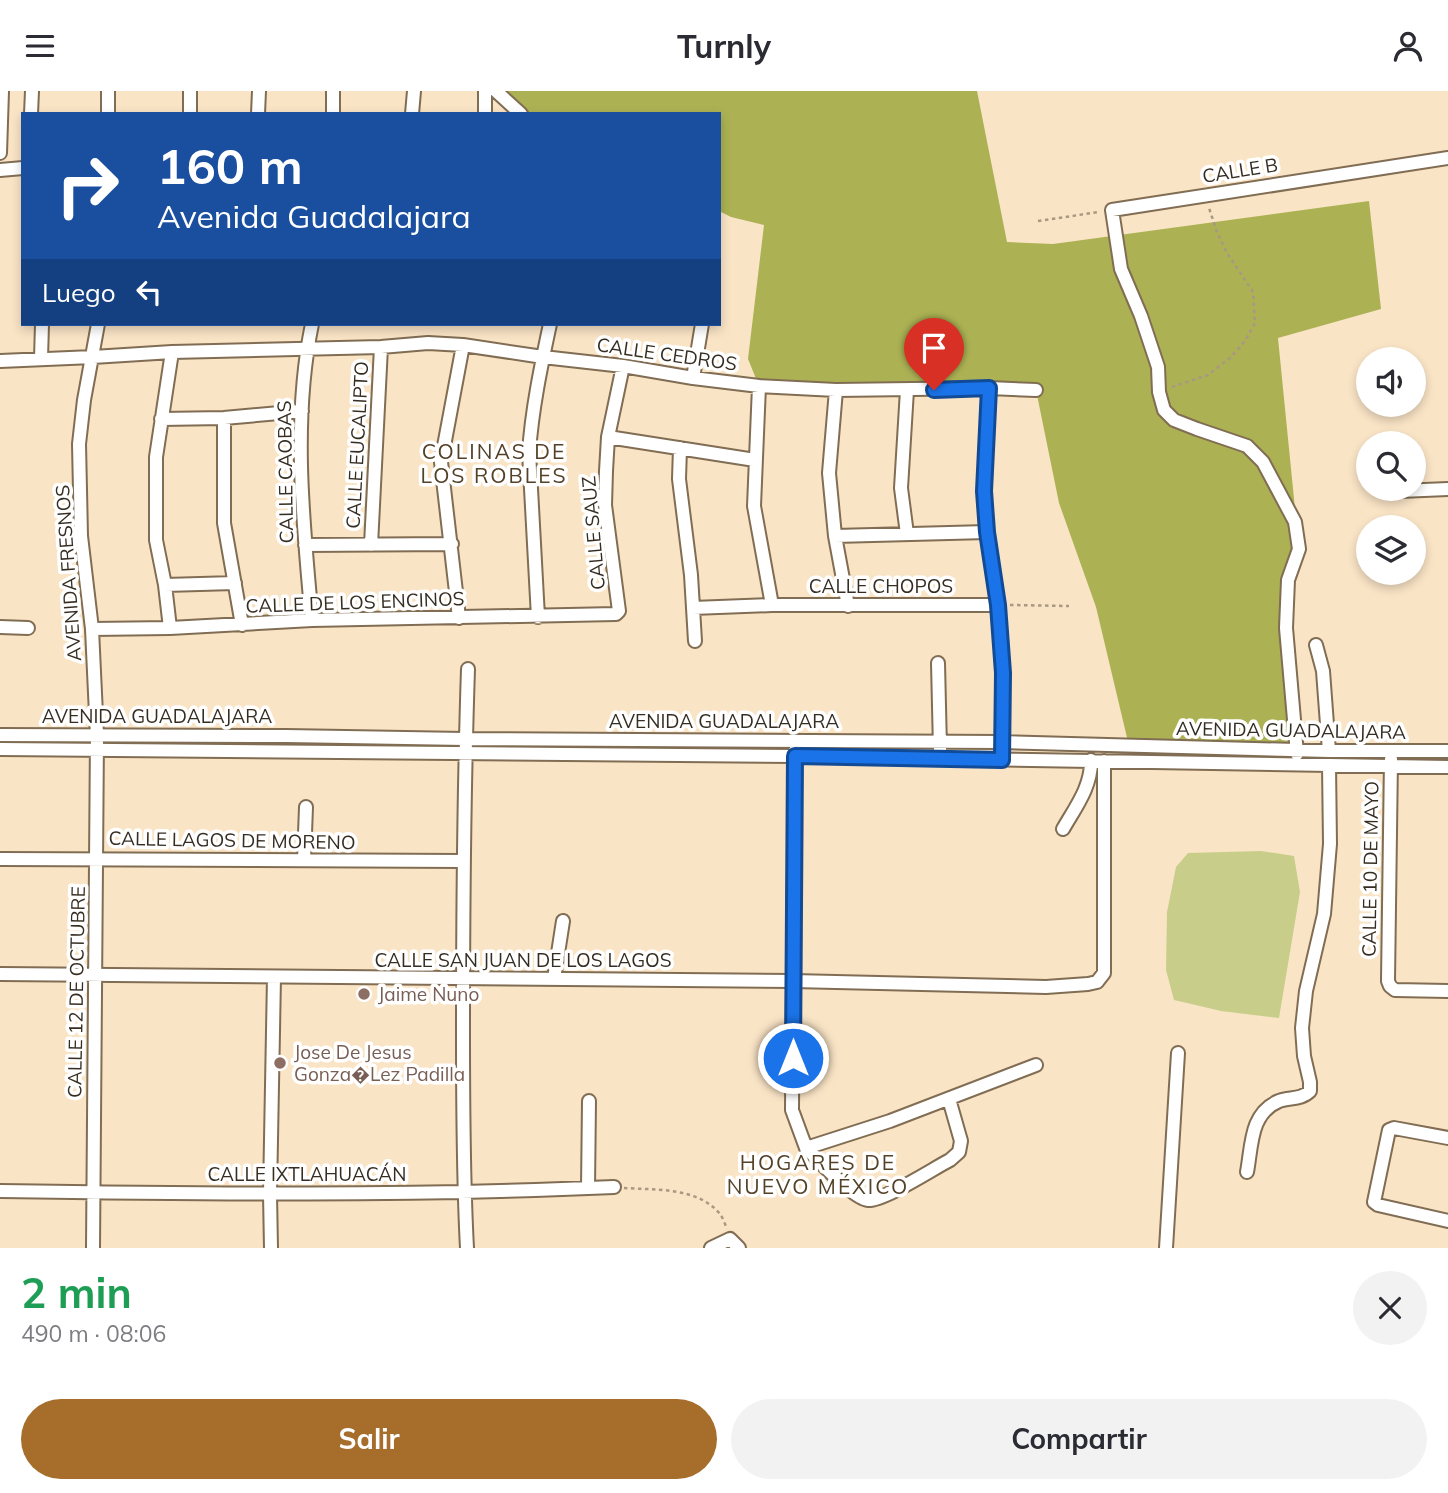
<!DOCTYPE html>
<html lang="es">
<head>
<meta charset="utf-8">
<style>
	body { margin:0; font-family:Mulish,sans-serif; background:#f2f2f3; color:#2b2b33; height:100vh; display:flex; flex-direction:column; font-size:26px; white-space:nowrap }
	* { box-sizing:border-box; margin:0 }
	p { font-size:23px; color:#7c7c81 }
	.icon { flex:none; width:38px; height:38px; fill:none; stroke:currentColor; stroke-width:2; stroke-linecap:round; stroke-linejoin:round }
	.map { position:relative; height:1157px; overflow:hidden }
	.sheet { display:flex; flex-direction:column; background:#fff; flex:1 }
	.sheet>* { flex:none }
	.hud { position:absolute; left:21px; top:21px; width:700px; height:214px; border-radius:0px; box-shadow:0 4px 10px #0003; background:#1a4fa0; color:#fff; overflow:hidden }
	.controls { position:absolute; left:1356px; top:256px; display:grid; gap:14px }
	.controls a { display:grid; place-items:center; width:70px; height:70px; border-radius:50%; background:#fff; box-shadow:0 4px 10px #0003; font-size:35px }
	.pin { position:absolute; display:grid; place-items:center; width:60px; height:60px; color:#fff; margin:-72px -30px; border-radius:50% 50% 50% 0; rotate:-45deg; box-shadow:0 0 7px #0007 }
	.pin .icon { rotate:45deg }
	.me { position:absolute; width:77px; margin:-38px; rotate:0deg; stroke-linejoin:round; filter:drop-shadow(0 0 5px #0008) }
	.turn { display:flex; align-items:center; gap:24px; height:147px; padding:0 21px; font-size:32px }
	.turn .icon { width:91px; height:91px; stroke-width:2.5 }
	.turn b { display:block; font-size:49px; line-height:60px }
	.then { display:flex; align-items:center; height:66px; padding:0 21px; background:#0003; gap:14px; font-size:26px }
	.round { display:grid; place-items:center; flex:none; width:74px; height:74px; border-radius:37px; background:#f2f2f3 }
	.head { display:flex; align-items:center; justify-content:space-between; height:119px; padding:0 21px }
	h1 { font-size:42px; font-weight:700; line-height:52px; color:#1e9e55 }
	.button { display:flex; gap:14px; margin-top:auto; padding:14px 21px }
	.button a { flex:1; height:80px; border-radius:42px; background:#a66d2b; color:#fff; font-size:28px; font-weight:700; line-height:80px; text-align:center }
	.button a+a { background:#f2f2f3; color:#2b2b33 }
	header { display:flex; justify-content:space-between; align-items:center; height:91px; padding:0 21px; background:#fff; font-size:32px; font-weight:700 }
	.map>svg:first-child { display:block }
	.green { fill:#c8ce8a }
	.forest { fill:#acb253 }
	.lines { fill:none; stroke-linecap:round; stroke-linejoin:round }
	.minor-casing { stroke:#806d53; stroke-width:16 }
	.path { stroke:#a99882; stroke-width:2.5; stroke-dasharray:3.5 3.5; stroke-linecap:butt }
	.minor { stroke:#fff; stroke-width:12 }
	.route-casing { stroke:#114b97; stroke-width:18 }
	.route { stroke:#1a73e8; stroke-width:12 }
	.education-dot { fill:#8d6e63; stroke:#fff; stroke-width:2.5 }
	.labels { text-anchor:middle; dominant-baseline:central; stroke-width:7; stroke-linejoin:round; paint-order:stroke }
	.street-label { font-size:19px; fill:#362d22; stroke:#fff }
	.education-label { font-size:19px; fill:#785e54; stroke:#fff; text-anchor:start }
	.neighbourhood-label { font-size:21px; letter-spacing:2px; fill:#534128; stroke:#fff }
</style>
</head>
<body>
<header><svg class="icon" aria-label="menu" viewBox="0 0 24 24"><path d="M4 6h16M4 12h16M4 18h16"/></svg>Turnly<svg class="icon" aria-label="person" viewBox="0 0 24 24"><circle cx="12" cy="8" r="4"/><path d="M4 21q1-7 8-7t8 7"/></svg></header>
<div class="map">
<svg width="1448" height="1157" viewBox="0 0 1448 1157">
	<rect width="100%" height="100%" fill="#fae4c6"/>
	<path class="green" d="M1261,760L1294,765L1300,801L1279,927L1221,920L1174,909L1166,879L1167,821L1176,776L1188,762Z"/>
	<path class="forest" d="M495,0H977L1007,151L1053,153L1369,110L1381,218L1278,247L1299,458L1288,489L1297,658L1129,655L1096,516L1059,412L1036,299L759,295L748,268L764,134L731,126L719,120V23H519Z"/>
	<g class="lines">
		<g class="minor-casing">
			<path id="minor" d="M496,0L521,23
				M31,23L32,0
				M108,23V0
				M190,23V0
				M258,23L259,0
				M333,23V0
				M412,23L414,0
				M485,23V0
				M0,62L2,0
				M0,79L23,77
				M41,267L42,233
				M0,270L93,266L172,261L381,256L428,252L463,254L543,266L623,275L693,287L759,295L836,299L989,297L1036,299
				M693,287L702,233
				M759,295L754,415L772,514
				M989,297L984,400L987,441L998,514L1003,582L1002,658
				M836,299L829,382L835,445L848,515
				M907,299L901,397L907,443
				M224,327V432L242,534
				M161,328L224,327L302,320
				M608,346L755,369
				M680,357L679,388L691,484L695,550
				M1400,400L1448,398
				M835,445L987,441
				M305,454L452,453
				M371,454L381,256
				M165,494L235,492
				M693,517L772,514H998
				M538,526L529,361C532,318 541,275 550,233
				M459,527L441,371L463,254
				M312,529C303,431 292,330 312,233
				M0,536L28,537
				M170,537L165,494L156,449V366L172,261
				M92,538L170,537L312,529L616,523L619,520L605,414L606,380L608,346L623,275
				M1316,554L1323,580L1329,660
				M938,572L940,658
				M0,644L286,645L465,648L1002,651L1329,660H1448
				M0,658L795,665L1448,676
				M795,660L792,1019L806,1057L890,1030L1036,974
				M1297,663L1286,537L1288,489L1299,458L1295,431L1263,371L1247,355L1197,338L1174,329L1164,319L1159,301L1158,276L1141,225L1121,178L1112,119L1448,67
				M1391,668L1388,890L1390,895L1395,899L1448,900
				M1063,738C1075,717 1092,695 1091,669
				M0,768L463,770
				M304,769L306,716
				M0,883L793,890L1046,896L1088,893L1097,891L1104,882V670
				M554,888L563,830
				M1448,1047L1394,1037L1389,1039L1374,1111L1378,1114L1448,1130
				M806,1057C818,1068 853,1108 868,1109C884,1110 934,1077 950,1069L959,1061L961,1050L949,1008
				M1247,1081C1252,1054 1250,1022 1279,1010C1290,1006 1301,1009 1310,1000V991L1304,965L1302,937L1306,900L1324,823L1330,753L1329,674
				M588,1097L589,1010
				M0,1100C205,1103 410,1105 614,1096
				M93,1157L97,645L92,538L81,445L79,353L84,309L98,233
				M271,1157L270,1103L274,886
				M467,1157C463,1084 463,1012 463,939C463,819 464,698 468,578
				M711,1157L730,1148L739,1157
				M1166,1157L1178,962"/>
		</g>
		<path class="path" d="M1038,130L1099,121
			M1172,296L1208,284L1231,266L1245,250L1255,232L1253,201L1227,162L1217,141L1209,117
			M1010,514L1069,515
			M624,1097C655,1099 698,1096 720,1123C723,1127 725,1133 727,1138"/>
		<use href="#minor" class="minor"/>
	</g>
	<g class="lines">
		<g class="route-casing">
			<path id="route" d="M793,967L795,665L1002,669L1003,582L998,514L987,441L984,400L989,297L934,299"/>
		</g>
		<use href="#route" class="route"/>
	</g>
	<g class="education-dot">
		<circle cx="364" cy="903" r="7"/>
		<circle cx="280" cy="972" r="7"/>
	</g>
	<g class="labels">
		<g class="street-label">
			<text transform="translate(1240 79) rotate(-9)">CALLE B</text>
			<text transform="translate(667 263) rotate(8)">CALLE CEDROS</text>
			<text transform="translate(357 354) rotate(-87)">CALLE EUCALIPTO</text>
			<text transform="translate(285 381) rotate(-91)">CALLE CAOBAS</text>
			<text transform="translate(593 442) rotate(-95)">CALLE SAUZ</text>
			<text transform="translate(68 482) rotate(-94)">AVENIDA FRESNOS</text>
			<text x="881" y="495">CALLE CHOPOS</text>
			<text transform="translate(355 511) rotate(-2)">CALLE DE LOS ENCINOS</text>
			<text x="157" y="625">AVENIDA GUADALAJARA</text>
			<text x="724" y="630">AVENIDA GUADALAJARA</text>
			<text transform="translate(1291 639) rotate(1)">AVENIDA GUADALAJARA</text>
			<text transform="translate(232 749) rotate(1)">CALLE LAGOS DE MORENO</text>
			<text transform="translate(1370 778) rotate(-89)">CALLE 10 DE MAYO</text>
			<text x="523" y="869">CALLE SAN JUAN DE LOS LAGOS</text>
			<text transform="translate(76 901) rotate(-89)">CALLE 12 DE OCTUBRE</text>
			<text x="307" y="1083">CALLE IXTLAHUACÁN</text>
		</g>
		<g class="education-label">
			<text x="378" y="903">Jaime Nuno</text>
			<text x="294" y="961">Jose De Jesus<tspan x="294" dy="22">Gonza�Lez Padilla</tspan></text>
		</g>
		<g class="neighbourhood-label">
			<text x="494" y="360">COLINAS DE<tspan x="494" dy="24">LOS ROBLES</tspan></text>
			<text x="818" y="1071">HOGARES DE<tspan x="818" dy="24">NUEVO MÉXICO</tspan></text>
		</g>
	</g>
</svg>
<div class="controls">
<a><svg class="icon" aria-label="sound" viewBox="0 0 24 24"><path d="M4 9h4l5-4v14l-5-4H4zM17 9q2 3 0 6"/></svg></a>
<a><svg class="icon" aria-label="search" viewBox="0 0 24 24"><circle cx="10" cy="10" r="6"/><path d="M15 15l6 6"/></svg></a>
<a><svg class="icon" aria-label="layers" viewBox="0 0 24 24"><path d="M12 4l9 5-9 5-9-5zM3 14l9 5 9-5"/></svg></a>
</div>
<div class="pin" style="left:934px;top:299px;background:#d93025"><svg class="icon" aria-label="arrive" viewBox="0 0 24 24"><path d="M6 21V4h12l-3 4 3 4H6"/></svg></div>
<svg class="me" style="left:793px;top:967px" viewBox="-20 -20 40 40"><circle r="17" fill="#1a73e8" stroke="#fff" stroke-width="3"/><path d="M0-11L8 9 0 5-8 9z" fill="#fff"/></svg>
<div class="hud">
<div class="turn"><svg class="icon" aria-label="right" viewBox="0 0 24 24"><path d="M7 20v-9h11M14 6l5 5-5 5"/></svg><div><b>160 m</b>Avenida Guadalajara</div></div>
<div class="then">Luego<svg class="icon" aria-label="left" viewBox="0 0 24 24"><path d="M17 20v-9H6M10 6l-5 5 5 5"/></svg></div>
</div>
</div>
<section class="sheet">
<div class="head"><div><h1>2 min</h1><p>490 m · 08:06</p></div><a class="round"><svg class="icon" aria-label="close" viewBox="0 0 24 24"><path d="M6 6l12 12M18 6L6 18"/></svg></a></div>
<div class="button"><a>Salir</a><a>Compartir</a></div>
</section>
</body>
</html>
